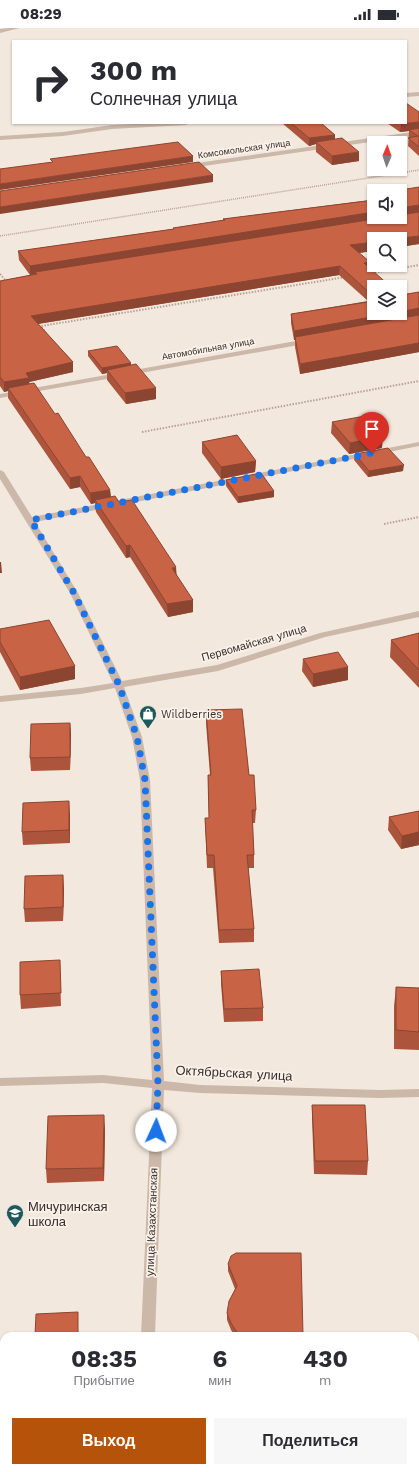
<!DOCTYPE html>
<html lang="ru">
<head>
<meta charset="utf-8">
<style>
	body { margin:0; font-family:"Work Sans",sans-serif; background:#f7f7f7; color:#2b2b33; height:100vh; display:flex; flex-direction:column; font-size:15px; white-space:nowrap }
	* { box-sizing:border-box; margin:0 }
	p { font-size:13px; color:#7c7c81 }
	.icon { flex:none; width:22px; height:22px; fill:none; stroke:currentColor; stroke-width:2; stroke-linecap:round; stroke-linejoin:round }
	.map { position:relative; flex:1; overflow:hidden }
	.side { position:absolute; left:0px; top:1304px; width:419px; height:140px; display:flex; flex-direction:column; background:#fff; border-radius:12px 12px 0 0; box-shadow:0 1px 3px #0004 }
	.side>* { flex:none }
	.banner { position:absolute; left:12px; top:12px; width:395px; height:84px; border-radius:0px; box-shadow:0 1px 3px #0004; background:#fff; color:#2b2b33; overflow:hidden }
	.needle { width:26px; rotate:2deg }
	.tools { position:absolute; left:367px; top:108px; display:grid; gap:8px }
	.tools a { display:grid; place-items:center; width:40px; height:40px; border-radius:0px; background:#fff; box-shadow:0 1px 3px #0004; font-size:20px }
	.pin { position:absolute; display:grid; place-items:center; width:34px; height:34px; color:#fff; margin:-41px -17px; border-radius:50% 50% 50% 0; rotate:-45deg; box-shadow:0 0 4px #0007 }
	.pin .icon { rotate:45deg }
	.me { position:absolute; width:44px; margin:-22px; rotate:2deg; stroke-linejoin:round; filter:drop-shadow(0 0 3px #0008) }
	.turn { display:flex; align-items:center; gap:14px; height:84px; padding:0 12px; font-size:18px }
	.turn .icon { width:52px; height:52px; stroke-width:2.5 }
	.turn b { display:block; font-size:28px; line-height:34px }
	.eta { display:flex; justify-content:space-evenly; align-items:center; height:68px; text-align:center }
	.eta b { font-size:24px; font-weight:700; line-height:28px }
	.action { display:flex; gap:8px; margin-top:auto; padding:8px 12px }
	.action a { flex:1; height:46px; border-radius:0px; background:#b45309; color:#fff; font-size:16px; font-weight:700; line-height:46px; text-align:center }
	.action a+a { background:#f7f7f7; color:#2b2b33 }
	.status { display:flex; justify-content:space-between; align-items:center; height:28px; padding:0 20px; background:#fff; direction:ltr }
	.status svg { height:11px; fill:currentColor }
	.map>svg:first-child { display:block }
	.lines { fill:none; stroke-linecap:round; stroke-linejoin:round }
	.path-far1 { stroke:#b7a293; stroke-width:1.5; stroke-dasharray:1 1; stroke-linecap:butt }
	.path { stroke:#b7a293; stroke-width:2; stroke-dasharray:1.5 1.5; stroke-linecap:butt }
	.minor { fill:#ccb8a9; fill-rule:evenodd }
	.wall { fill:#ac553c }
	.shaded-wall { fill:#8c4531 }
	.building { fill:#c86346; stroke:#8c4531 }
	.route { stroke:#1a73e8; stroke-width:7; stroke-dasharray:0 12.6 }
	.labels { text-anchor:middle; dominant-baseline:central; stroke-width:3.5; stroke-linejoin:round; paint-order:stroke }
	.far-street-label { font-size:9px; fill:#382d29; stroke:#faf2ea }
	.street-label { font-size:11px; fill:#382d29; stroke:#faf2ea }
	.poi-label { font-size:11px; fill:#382d29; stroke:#faf2ea; text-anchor:start }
	.near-street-label { font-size:13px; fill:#382d29; stroke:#faf2ea }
	.near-poi-label { font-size:13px; fill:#382d29; stroke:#faf2ea; text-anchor:start }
</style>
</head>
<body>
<div class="status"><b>08:29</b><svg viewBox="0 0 49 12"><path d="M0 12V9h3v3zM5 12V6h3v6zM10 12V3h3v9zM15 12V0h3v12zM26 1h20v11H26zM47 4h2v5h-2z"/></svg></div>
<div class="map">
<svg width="419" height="1444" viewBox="0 0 419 1444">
	<rect width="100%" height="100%" fill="#f3e8dd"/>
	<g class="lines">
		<path class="path-far1" d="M0,208L419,142"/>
		<path class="path" d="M372,245L419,237
			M0,246L6,253
			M46,305L41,298L346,249
			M142,404L419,353
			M384,496L419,489"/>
		<path class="minor" d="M8,0H20L0,5V1Z
			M419,64V68L406,69V65Z
			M154,95H189L186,97L112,101L63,108L0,112V108L63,104L112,97Z
			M419,103V107L190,140L187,138L190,136Z
			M307,311H310V315L0,370V366Z
			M419,414V418L35,494L78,565L122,653L217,637L320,605L419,583V589L325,609L218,643L124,659L142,709L150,752L164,1053L200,1057L380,1062L419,1061V1069L380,1070L200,1065L164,1062L155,1308H141L152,1060L103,1055L0,1058V1050L103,1047L152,1052L140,752L132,709L115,660L81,666L0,674V668L81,660L113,655L70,565L0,451V442L4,444L32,489Z
			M0,1419H4V1431H0Z
			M136,1440H150V1444H136Z"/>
	</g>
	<path class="wall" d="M419,84V128L408,118L409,103L400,104L387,95H406Z
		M282,95H321L335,107V112L359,133L332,137L316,124V116L309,118Z
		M419,159V216L359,225L370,240L374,259V285L401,267L419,264V324L300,346L295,319V312H294L291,295V286L368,273L339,247L38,296L73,334V344L29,354L30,356L110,462L111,469L119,474L176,546L193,584L168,589L130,529L126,530L96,484L95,475L91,476L80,459L70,461L8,370V363L4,364L0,358V253L35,246L30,247L19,232L18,223L173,201V200L223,192V191L371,172V166H374V189Z
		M88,323L131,335V337L156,371L126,376L107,352V345L102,346L88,328Z
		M332,394L382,420L349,426L331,405Z
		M202,414L256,433L255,444L221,451L202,425Z
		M355,426L403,443L368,449L354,432Z
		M226,452L274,463V469L238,475L226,458Z
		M0,601L75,638V651L20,662L0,624Z
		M419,605V660L390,629L391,612Z
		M303,631L348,652L313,659L302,643Z
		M206,682L249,747L256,782L255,795H252L254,827V840H248L254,901V914L219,915L213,840H207L205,790H209L208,747H210L206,695Z
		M70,695L71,707L70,742L31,743L30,730Z
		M419,783V817L401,821L388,802L389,789Z
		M70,786V815L23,817L22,804Z
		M64,860L63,893L25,894L24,881Z
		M221,943L263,980V993L224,994L221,956Z
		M60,945L61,978L21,981L20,967Z
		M396,959L419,960V1022L394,1021V978Z
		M312,1077L368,1133L367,1147L314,1146L312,1090Z
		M105,1100L104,1153L47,1155L46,1141Z
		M228,1236L303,1307V1308H235L231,1302L227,1292V1285L235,1261L228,1243Z"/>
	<path class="shaded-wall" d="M419,94V102H409V103L400,104L401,96Z
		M335,107V114H316V116L309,118V110Z
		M359,124V133L332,137V128Z
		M193,128V134L0,162V156Z
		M213,147V154L0,186V179Z
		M419,177V186L400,188V180Z
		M374,184V189H397L35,244V246L30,247V238Z
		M419,208V216L400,219V211H394Z
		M374,214V223L350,226V217Z
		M370,234V243L364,235Z
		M340,238L339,247L31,297V288Z
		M419,280V290L295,309V312H294V303L393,285H400V284Z
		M419,315V324L300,346V336Z
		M73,334V344L29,354L30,359L8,360V363L4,364V354L26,345Z
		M131,335V341L107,342V345L102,346V340Z
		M156,360V371L126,376L125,365Z
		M383,408L382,420L349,426L350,415Z
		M256,433L255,444L221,451V439Z
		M404,437L403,443L368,449L369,443Z
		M80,448V459L70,461V450Z
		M110,462L111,472H95V475L91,476L90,465Z
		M274,463V469L238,475V469Z
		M130,517V529L126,530V518Z
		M0,534H1L2,545H0Z
		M176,539L177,551L172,540Z
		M193,572V584L168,589L167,576Z
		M75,638V651L20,662V649Z
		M348,639V652L313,659V646Z
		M70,695L71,707L70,742Z
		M69,773L70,786V815L69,802Z
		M419,804V817L401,821L402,808Z
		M63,847L64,860L63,893Z
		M104,1087L105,1100L104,1153L103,1140Z"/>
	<path class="building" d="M406,75L419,84V94L401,96L399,95H406Z
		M291,95H321L335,107L309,110Z
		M419,100V119L408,110L418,108L409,102Z
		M342,110L359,124L332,128L316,114Z
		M178,114L193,128L0,156V141L53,134L50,131Z
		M199,134L213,147L0,179V163Z
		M419,159V177L400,180V163H394Z
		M374,172V184L30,238L18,223L174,201L173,200L225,192L223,191Z
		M419,184V208L394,211H374V214L350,217L370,234L364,235L391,259H374V269L340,238L31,288L73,334L26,345L29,350L4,354L0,349V253L37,246L35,244L387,189H400V187Z
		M419,264V280L400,284V266L401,267Z
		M374,273V285H393L294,303L291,286Z
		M419,287V315L300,336L295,309Z
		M117,318L131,335L102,340L88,323Z
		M136,336L156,360L125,365L107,342Z
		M34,355L55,386L58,385L86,429H89L110,462L90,465L80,448L70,450L8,360Z
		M365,388L383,408L350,415L332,394Z
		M237,407L256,433L221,439L202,414Z
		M388,420L404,437L369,443L355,426Z
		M261,445L274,463L238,469L226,452Z
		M115,468L119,474L132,472L176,539L172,540L193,572L167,576L130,517L126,518L95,472Z
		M49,592L75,638L20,649L0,614V601Z
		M419,605V642L391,612Z
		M338,624L348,639L313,646L303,631Z
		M242,681L249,747H254L256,782H252L254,827H247L254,901L219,902L214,827H207L205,790H209L208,747H211L206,682Z
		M70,695V729L30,730L31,696Z
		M69,773V802L22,804L23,775Z
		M419,783V804L402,808L389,789Z
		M63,847V879L24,881L25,848Z
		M60,932L61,965L20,967V934Z
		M259,941L263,980L224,981L221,943Z
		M396,959L419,960V1004L396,1002Z
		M312,1077H365L368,1133H315Z
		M104,1087L103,1140L46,1141L48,1088Z
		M236,1225H301L303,1307L238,1306L231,1295L227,1285L229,1273L237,1258L228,1236L231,1228Z
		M78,1284V1308H35L36,1286Z"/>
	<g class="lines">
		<path class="route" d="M156,1103L158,1056L145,752L137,709L119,657L74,565L31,492L372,425"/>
	</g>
	<defs>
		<g id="shop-pin" transform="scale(0.9)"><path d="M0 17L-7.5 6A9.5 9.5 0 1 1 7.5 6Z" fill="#1d585b" stroke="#faf2ea"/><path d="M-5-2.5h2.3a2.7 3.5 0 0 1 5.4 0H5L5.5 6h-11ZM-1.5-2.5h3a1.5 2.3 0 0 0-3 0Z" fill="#fff"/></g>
		<g id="school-pin" transform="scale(0.9)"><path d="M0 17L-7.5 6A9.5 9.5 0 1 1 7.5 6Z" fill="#1d585b" stroke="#faf2ea"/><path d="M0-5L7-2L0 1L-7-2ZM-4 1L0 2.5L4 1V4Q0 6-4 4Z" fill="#fff"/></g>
	</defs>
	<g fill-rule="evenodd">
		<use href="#shop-pin" x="148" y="686"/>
		<use href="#school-pin" x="15" y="1185"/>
	</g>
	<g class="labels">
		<g class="far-street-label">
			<text transform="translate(244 121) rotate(-8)">Комсомольская улица</text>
			<text transform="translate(208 321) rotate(-10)">Автомобильная улица</text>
		</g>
		<g class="street-label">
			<text transform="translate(254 615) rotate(-16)">Первомайская улица</text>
			<text transform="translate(152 1194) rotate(-88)">улица Казахстанская</text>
		</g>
		<g class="poi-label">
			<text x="161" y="686">Wildberries</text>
		</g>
		<g class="near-street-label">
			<text transform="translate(234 1045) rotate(3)">Октябрьская улица</text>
		</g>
		<g class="near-poi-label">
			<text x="28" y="1178">Мичуринская<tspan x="28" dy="15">школа</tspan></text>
		</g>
	</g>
</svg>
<div class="tools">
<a><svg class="needle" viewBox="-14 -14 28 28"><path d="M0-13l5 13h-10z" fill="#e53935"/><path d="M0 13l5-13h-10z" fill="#7c7c81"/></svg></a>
<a><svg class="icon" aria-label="sound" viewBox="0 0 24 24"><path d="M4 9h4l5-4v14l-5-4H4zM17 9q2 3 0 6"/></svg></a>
<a><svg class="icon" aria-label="search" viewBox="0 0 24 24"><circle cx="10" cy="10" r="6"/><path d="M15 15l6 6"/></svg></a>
<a><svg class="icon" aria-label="layers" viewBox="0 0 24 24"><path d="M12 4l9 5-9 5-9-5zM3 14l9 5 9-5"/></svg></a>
</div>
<div class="pin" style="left:372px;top:425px;background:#d93025"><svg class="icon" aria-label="arrive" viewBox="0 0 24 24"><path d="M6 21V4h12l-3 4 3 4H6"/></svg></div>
<svg class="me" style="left:156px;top:1103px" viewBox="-20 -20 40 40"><circle r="19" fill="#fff"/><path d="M0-13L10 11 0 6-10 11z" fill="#1a73e8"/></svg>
<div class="banner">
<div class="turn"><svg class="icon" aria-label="right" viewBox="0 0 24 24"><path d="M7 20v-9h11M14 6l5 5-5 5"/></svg><div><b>300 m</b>Солнечная улица</div></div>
</div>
<section class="side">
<div class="eta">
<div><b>08:35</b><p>Прибытие</p></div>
<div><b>6</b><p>мин</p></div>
<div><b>430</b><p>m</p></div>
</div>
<div class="action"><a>Выход</a><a>Поделиться</a></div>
</section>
</div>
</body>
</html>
